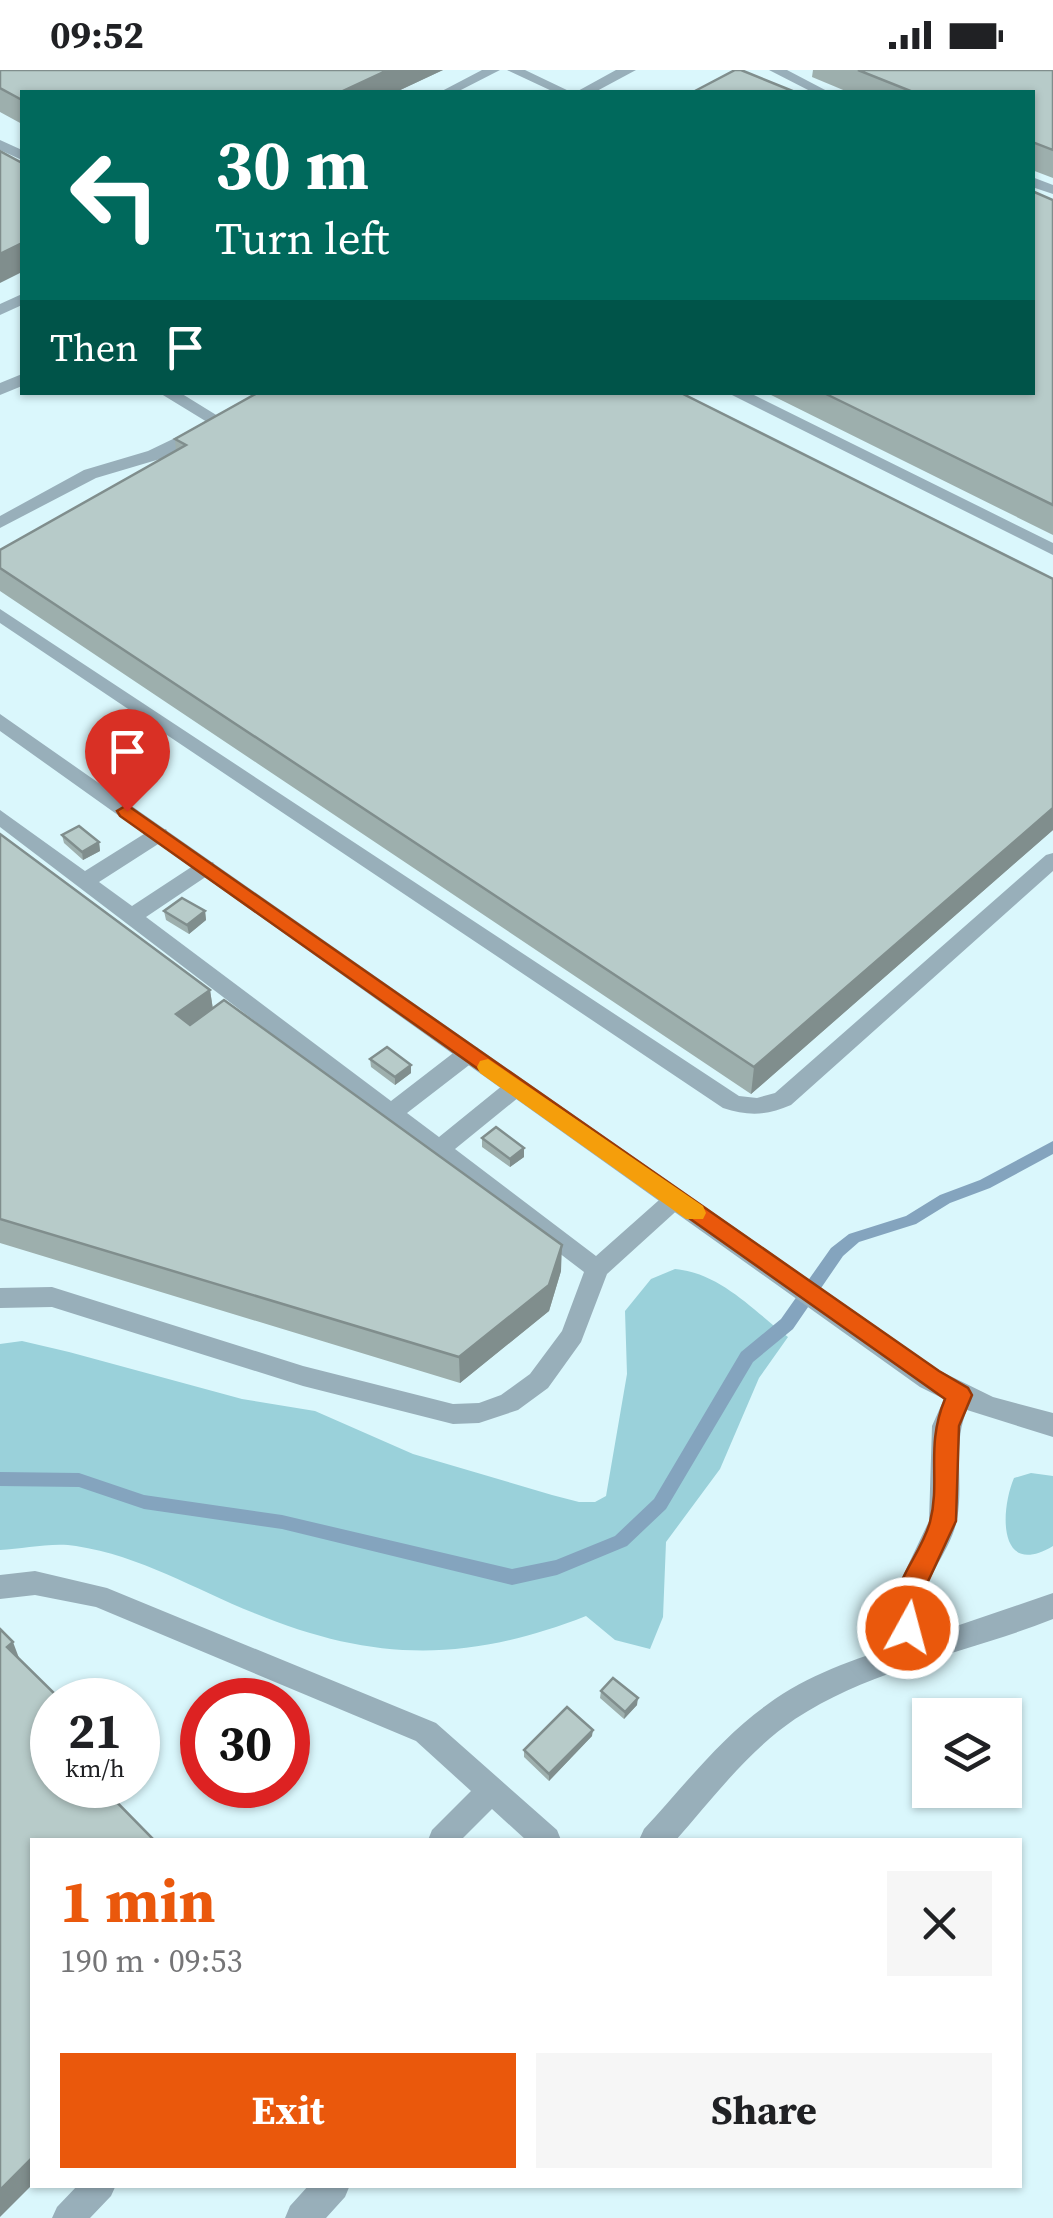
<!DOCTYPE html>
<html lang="en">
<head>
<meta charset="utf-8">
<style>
	body { margin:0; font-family:"Source Serif 4",serif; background:#f6f6f6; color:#202124; height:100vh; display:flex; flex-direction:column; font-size:38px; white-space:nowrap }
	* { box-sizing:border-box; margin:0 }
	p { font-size:32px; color:#757577 }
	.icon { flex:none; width:55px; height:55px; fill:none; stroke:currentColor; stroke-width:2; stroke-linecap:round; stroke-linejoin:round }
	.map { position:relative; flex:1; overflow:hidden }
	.panel { position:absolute; left:30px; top:1768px; width:992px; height:350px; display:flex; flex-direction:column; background:#fff; border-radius:0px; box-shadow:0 2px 8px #0004 }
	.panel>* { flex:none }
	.top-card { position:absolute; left:20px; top:20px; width:1015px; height:305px; border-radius:0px; box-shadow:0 2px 8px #0004; background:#00695c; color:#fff; overflow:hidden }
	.controls { position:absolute; left:912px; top:1628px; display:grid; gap:20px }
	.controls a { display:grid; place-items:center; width:110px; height:110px; border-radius:0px; background:#fff; box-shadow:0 2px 8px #0004; font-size:50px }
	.speed { position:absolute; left:30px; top:1608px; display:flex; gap:20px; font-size:50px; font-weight:700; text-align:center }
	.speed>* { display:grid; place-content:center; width:130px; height:130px; border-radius:50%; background:#fff; box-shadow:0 2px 8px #0004; line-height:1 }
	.speed small { font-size:25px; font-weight:400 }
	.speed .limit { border:15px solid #d22; background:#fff; color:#111 }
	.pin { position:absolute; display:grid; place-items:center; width:85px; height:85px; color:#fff; margin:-102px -42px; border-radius:50% 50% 50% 0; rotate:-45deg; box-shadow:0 0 10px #0007 }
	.pin .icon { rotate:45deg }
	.me { position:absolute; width:110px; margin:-55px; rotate:7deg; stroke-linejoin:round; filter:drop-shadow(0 0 8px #0008) }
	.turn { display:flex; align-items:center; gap:35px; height:210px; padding:0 30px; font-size:45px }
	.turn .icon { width:130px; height:130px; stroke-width:2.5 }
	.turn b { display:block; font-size:70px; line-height:85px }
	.then { display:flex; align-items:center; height:95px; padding:0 30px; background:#0003; gap:20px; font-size:38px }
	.round { display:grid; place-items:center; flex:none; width:105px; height:105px; border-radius:0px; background:#f6f6f6 }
	.headline { display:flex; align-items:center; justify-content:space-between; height:170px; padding:0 30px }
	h1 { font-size:60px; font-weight:700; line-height:75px; color:#ea580c }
	.button { display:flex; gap:20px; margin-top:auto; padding:20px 30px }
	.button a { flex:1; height:115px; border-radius:0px; background:#ea580c; color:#fff; font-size:40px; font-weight:700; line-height:115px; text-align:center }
	.button a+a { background:#f6f6f6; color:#202124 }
	.status { display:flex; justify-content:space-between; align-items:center; height:70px; padding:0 50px; background:#fff; direction:ltr }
	.status svg { height:28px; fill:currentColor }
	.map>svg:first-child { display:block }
	.built { fill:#daf7fc; fill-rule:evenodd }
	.green { fill:#9ad1da }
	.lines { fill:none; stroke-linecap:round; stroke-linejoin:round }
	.stream { fill:#84a4be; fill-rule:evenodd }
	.service { fill:#98afba; fill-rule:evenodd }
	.minor { fill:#98afba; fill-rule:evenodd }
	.wall { fill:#9dafad }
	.shaded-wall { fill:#808e8d }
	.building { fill:#b7cbc9; stroke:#808e8d; stroke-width:2.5 }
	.route { fill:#ea580c; stroke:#983908; stroke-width:2.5 }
	.slow { fill:#f59e0b }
</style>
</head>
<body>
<div class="status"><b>09:52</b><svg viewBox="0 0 49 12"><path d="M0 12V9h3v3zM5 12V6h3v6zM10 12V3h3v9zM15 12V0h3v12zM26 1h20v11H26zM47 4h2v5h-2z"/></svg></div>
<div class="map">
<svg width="1053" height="2148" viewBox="0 0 1053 2148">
	<rect width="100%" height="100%" fill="#f1fdff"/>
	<path class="built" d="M0,0H1053V2148H0ZM22,22H1032V322H22ZM52,1630H138V1715H52ZM202,1630H288V1715H202ZM930,1645H1005V1720H930ZM32,1770H1020V2115H32Z"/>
	<path class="green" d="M675,1199C720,1203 753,1240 788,1267L759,1308L720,1399L666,1472L663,1547L650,1579L615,1570L586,1546C466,1593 373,1592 254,1543C194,1519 141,1486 76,1476C52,1472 24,1479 0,1480V1274L22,1271L69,1282L242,1329L315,1341L413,1384L552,1425L579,1432H595L606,1426L627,1304L625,1241L651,1209Z
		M1031,1403L1053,1406V1476C998,1509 1000,1441 1014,1408Z"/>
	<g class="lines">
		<path class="stream" d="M1053,1071V1084L990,1118L950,1133L916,1154L859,1172L843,1186L793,1259L753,1292L666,1439L627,1476L557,1505L512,1515L282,1459L144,1439L79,1417L0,1416V1402L79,1403L144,1425L282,1445L512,1499L556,1490L615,1466L654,1429L741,1282L781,1249L831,1178L849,1164L906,1146L940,1125L980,1110Z"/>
		<path class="service" d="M482,0H500L457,22H440Z
			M507,0H525L571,22H554Z
			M769,0H787L829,22H812Z
			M0,70L22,80V90L0,80Z
			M1032,107L1053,115V124L1032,117Z
			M22,224V235L0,245V234Z
			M158,322H179L226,351L218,356L212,355Z
			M726,322H748L1053,473V485Z
			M200,356L208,361L206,365L160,389L96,408L0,458V446L84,400L148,381Z
			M0,539L739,1026L757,1028L775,1023L1046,785L1053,783V801L791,1035C766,1046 748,1046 723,1038L0,553Z
			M0,740L85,801L152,759H166L169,764L166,769L99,812L132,836L199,792H213L216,797L213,802L146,847L391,1031L461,977H477L480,983L477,989L407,1043L439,1067L508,1011H524L527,1017L524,1023L455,1079L596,1186L667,1123H683L686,1129L683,1135L607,1204L581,1272L548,1318L518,1340L479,1353L453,1354L303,1316L52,1237L0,1238V1218L52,1217L303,1296L453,1334L479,1333L501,1325L530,1304L562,1261L584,1202L0,757Z
			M35,1501L107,1518L436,1653L557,1760L561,1770H526L492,1739L461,1770H428L432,1760L471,1721L416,1671L96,1537L35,1525L0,1529V1505Z
			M78,2115H116L111,2126L90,2148H52L57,2137Z"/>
		<path class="minor" d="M616,0H636L595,22H576Z
			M22,304V316L0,325V313Z
			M0,644L940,1301L993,1327L1053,1343V1367L967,1340C952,1374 964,1413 957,1449C950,1489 906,1522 927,1566L1053,1523V1549C968,1583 872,1598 795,1649C748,1681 713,1728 676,1770H639L644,1759C684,1716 720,1668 768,1634C807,1605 855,1589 901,1574L893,1558L890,1533L929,1451L932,1356L944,1329L920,1317L0,661Z
			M309,2115H350L345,2127L326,2148H285L290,2136Z"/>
	</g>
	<path class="wall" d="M0,0H443L396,22H22V54L0,42Z
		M813,0H1053V108L1032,100V22H848L812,7Z
		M1053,130V465L765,322H1032Z
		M175,369L1053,509V760L751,1024L0,521V480L176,381Z
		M0,764L210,920L213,939L561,1201L549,1241L460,1313L0,1173Z
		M62,765L99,772L100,781L83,790L64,773Z
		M164,841H205L206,850L189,864L166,850Z
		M370,989L411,995V1003L395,1015L371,997Z
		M482,1068L524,1087L510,1097L482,1077Z
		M601,1621L637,1635L624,1649L600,1628Z
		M592,1666L549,1711L524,1687V1680Z"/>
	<path class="shaded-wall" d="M388,0H443L396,22H341Z
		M22,173V202L0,213V184Z
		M1053,738V760L751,1024L754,997Z
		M99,772L100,781L83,790L82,782Z
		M205,841L206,850L189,864L187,855Z
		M210,920L214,947L181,971L176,944Z
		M411,995V1003L395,1015V1007Z
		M524,1078V1087L510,1097V1089Z
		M562,1175L561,1201L549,1241L460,1313L459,1287Z
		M13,1572L22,1596L7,1577Z
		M638,1628L637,1635L624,1649L625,1642Z
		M593,1660L592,1666L549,1711V1704Z
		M32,2088V2115L0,2147V2120Z"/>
	<path class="building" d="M0,0H388L341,22H22V30L0,18Z
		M735,0H741L795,22H693Z
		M858,0H1053V80L1032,72V22H913Z
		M0,81L22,93V173L0,184Z
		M1032,121L1053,130V435L822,322H1032Z
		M259,322H679L1053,509V738L754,997L0,498V480L186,375L175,369Z
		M79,756L99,772L82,782L62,765Z
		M0,764L210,920L176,944L190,955L224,930L562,1175L549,1215L459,1287L0,1149Z
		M182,828L205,841L187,855L164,841Z
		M387,977L411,995L395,1007L370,989Z
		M496,1057L524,1078L510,1089L482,1068Z
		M0,1559L13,1572L7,1577L61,1630H52V1715H100L154,1770H32V2088L0,2120Z
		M613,1608L638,1628L625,1642L601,1621Z
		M567,1637L593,1660L549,1704L524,1680Z"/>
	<path class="route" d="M127,735L939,1301L968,1318L972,1325L959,1356L956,1451L918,1533L922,1558L918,1567L908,1570L899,1567C879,1523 919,1492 930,1452C941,1409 925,1377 945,1329L120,746L117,741Z"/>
	<path class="slow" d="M488,989L703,1136L706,1143L703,1149H686L480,1003L477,997L480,991Z"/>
</svg>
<div class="controls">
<a><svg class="icon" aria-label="layers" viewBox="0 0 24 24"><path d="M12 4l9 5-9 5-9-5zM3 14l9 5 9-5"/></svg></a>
</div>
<div class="speed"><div>21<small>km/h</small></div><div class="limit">30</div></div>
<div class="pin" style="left:127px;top:741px;background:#d93025"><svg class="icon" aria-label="arrive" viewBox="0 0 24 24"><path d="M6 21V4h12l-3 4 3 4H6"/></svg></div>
<svg class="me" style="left:908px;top:1558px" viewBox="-20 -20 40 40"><circle r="17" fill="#ea580c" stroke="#fff" stroke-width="3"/><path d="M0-11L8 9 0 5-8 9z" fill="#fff"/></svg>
<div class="top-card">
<div class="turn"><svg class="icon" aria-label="left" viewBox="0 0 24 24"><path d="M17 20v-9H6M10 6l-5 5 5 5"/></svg><div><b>30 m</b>Turn left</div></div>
<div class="then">Then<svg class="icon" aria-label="arrive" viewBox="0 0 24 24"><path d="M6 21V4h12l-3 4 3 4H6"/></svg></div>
</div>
<section class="panel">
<div class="headline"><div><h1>1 min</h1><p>190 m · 09:53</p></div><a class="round"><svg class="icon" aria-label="close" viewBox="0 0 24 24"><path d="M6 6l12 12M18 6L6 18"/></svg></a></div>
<div class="button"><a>Exit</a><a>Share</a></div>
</section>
</div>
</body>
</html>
